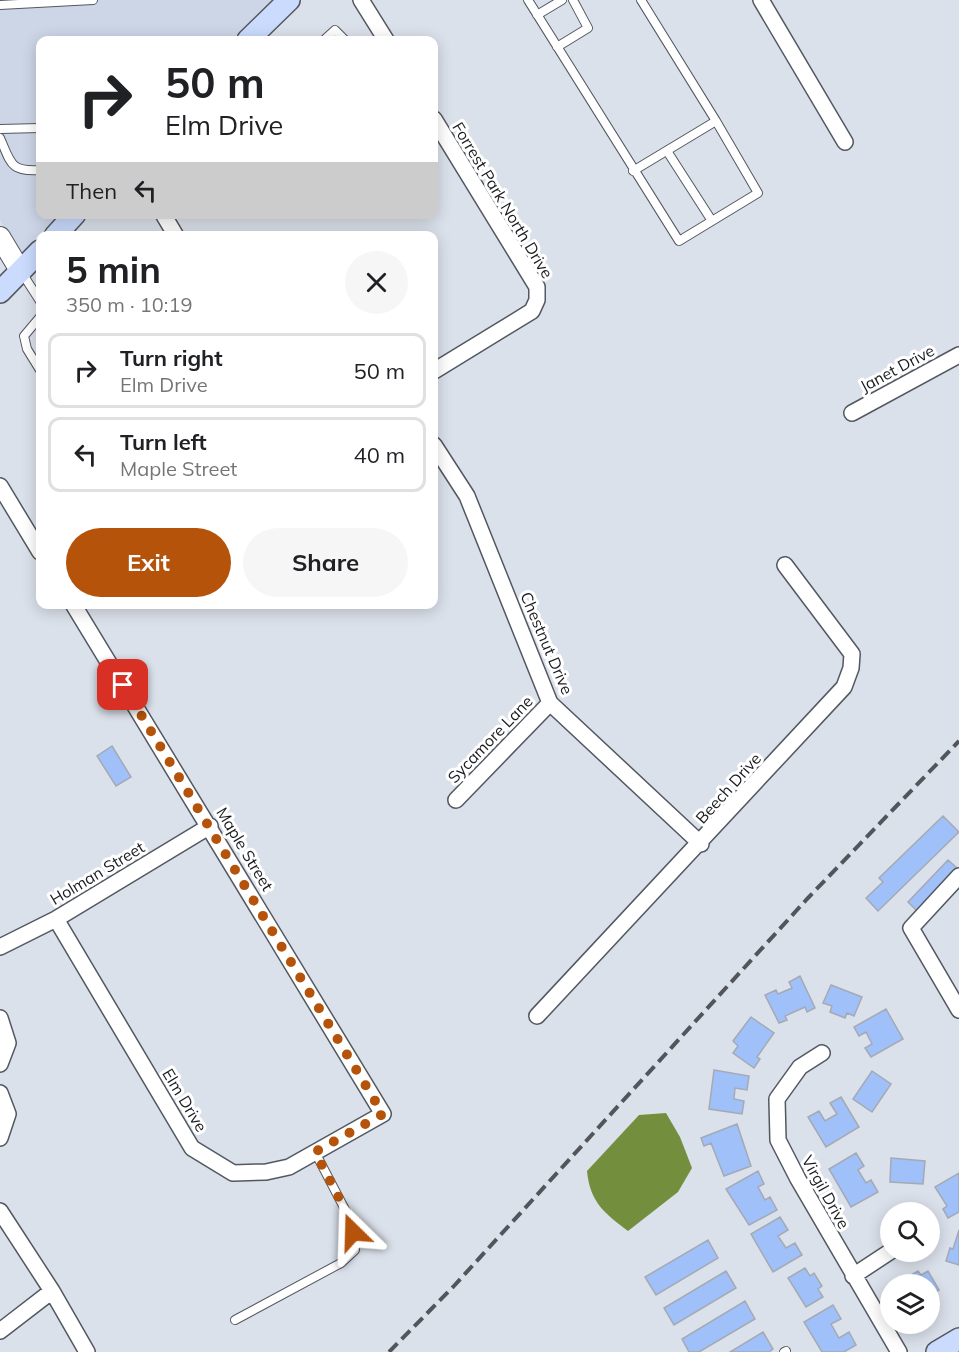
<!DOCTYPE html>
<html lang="en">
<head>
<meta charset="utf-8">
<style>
	body { margin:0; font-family:Mulish,sans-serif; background:#f6f6f6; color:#202124; height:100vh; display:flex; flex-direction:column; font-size:22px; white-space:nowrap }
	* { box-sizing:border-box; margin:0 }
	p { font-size:20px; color:#757577 }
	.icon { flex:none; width:33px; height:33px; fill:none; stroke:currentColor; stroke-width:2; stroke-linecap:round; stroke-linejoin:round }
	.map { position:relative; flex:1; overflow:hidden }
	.side { position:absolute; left:36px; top:231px; width:402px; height:378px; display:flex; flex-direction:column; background:#fff; border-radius:12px; box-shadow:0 3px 15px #0003 }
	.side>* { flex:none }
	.hud { position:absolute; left:36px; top:36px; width:402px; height:183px; border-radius:12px; box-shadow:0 3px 15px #0003; background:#fff; color:#202124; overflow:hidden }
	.tools { position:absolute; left:880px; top:1202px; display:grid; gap:12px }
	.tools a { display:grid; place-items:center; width:60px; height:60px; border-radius:50%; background:#fff; box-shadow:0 3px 15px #0003; font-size:30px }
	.pin { position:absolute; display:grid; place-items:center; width:51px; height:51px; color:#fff; margin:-26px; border-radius:12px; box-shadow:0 3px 9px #0006 }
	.me { position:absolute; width:66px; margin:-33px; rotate:338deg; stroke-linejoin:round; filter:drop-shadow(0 0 4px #0008) }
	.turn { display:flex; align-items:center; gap:21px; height:126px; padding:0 30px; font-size:27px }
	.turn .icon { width:78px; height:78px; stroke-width:2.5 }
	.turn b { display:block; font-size:42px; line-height:51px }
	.then { display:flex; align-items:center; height:57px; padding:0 30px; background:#0003; gap:12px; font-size:22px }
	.round { display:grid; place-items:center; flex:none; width:63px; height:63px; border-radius:32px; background:#f6f6f6 }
	.headline { display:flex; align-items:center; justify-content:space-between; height:102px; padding:0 30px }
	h1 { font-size:36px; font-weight:700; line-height:45px }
	.primary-button { display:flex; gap:12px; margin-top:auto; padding:12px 30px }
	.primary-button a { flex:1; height:69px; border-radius:36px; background:#b45309; color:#fff; font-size:24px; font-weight:700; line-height:69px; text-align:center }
	.primary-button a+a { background:#f6f6f6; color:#202124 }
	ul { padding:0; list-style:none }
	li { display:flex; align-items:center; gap:18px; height:75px; margin:0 12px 9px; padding:0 18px; border:3px solid #e0e0e0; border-radius:12px }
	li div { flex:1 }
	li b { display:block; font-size:22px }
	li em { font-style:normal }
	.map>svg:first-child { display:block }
	.built { fill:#cdd6e7 }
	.water { fill:#738f3e }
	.building { fill:#a0c0fa; stroke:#a4a9b3; stroke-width:1.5 }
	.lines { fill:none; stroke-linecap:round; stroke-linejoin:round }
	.service-casing { stroke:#535860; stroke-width:10 }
	.minor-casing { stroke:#535860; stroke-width:18 }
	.tertiary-casing { stroke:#535860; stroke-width:22 }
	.secondary-casing { stroke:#535860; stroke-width:24 }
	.service { stroke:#fff; stroke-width:8 }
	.minor { stroke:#fff; stroke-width:15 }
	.tertiary { stroke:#fff; stroke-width:20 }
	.secondary { stroke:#cadbfd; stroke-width:21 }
	.rail { stroke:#52555a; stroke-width:4; stroke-dasharray:12 6; stroke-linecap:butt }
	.route { stroke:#b45309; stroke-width:10; stroke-dasharray:0 18 }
	.labels { text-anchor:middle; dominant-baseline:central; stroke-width:6; stroke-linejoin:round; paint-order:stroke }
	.street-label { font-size:16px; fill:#1a1b1f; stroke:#fff }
</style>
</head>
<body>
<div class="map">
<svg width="959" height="1352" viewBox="0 0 959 1352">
	<rect width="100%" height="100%" fill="#dbe1eb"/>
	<path class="built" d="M0,0H272L232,40H40V214L59,215L20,254L0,220Z"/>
	<path class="water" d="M666,1113L680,1137L692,1168L678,1192L628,1231C604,1213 590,1202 587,1171L639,1115Z"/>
	<path class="building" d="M112,746L131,777L116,786L97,756Z
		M943,816L959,832L878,911L866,898L883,882L879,878Z
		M948,860L957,868L917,911L908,902Z
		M800,976L815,1008L807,1012L805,1007L785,1016L787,1020L779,1023L765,995L776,990L778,994L792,988L789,982Z
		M831,985L862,997L854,1016L847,1013L845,1018L830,1012L832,1006L823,1003Z
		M886,1009L903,1039L871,1057L865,1048L872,1044L866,1032L859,1036L854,1027Z
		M751,1017L774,1033L757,1057L760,1059L754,1068L733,1053L738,1046L733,1041Z
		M714,1070L749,1076L747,1090L735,1088L734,1099L744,1101L742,1114L709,1109Z
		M872,1071L891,1084L872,1112L853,1099Z
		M841,1097L859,1127L826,1147L808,1117L819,1111L825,1121L837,1114L830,1103Z
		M737,1124L751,1166L724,1176L711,1143L704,1146L701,1138Z
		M856,1153L864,1166L858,1170L866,1183L871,1180L878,1192L851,1207L829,1169Z
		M891,1158L925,1161L923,1184L890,1182Z
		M758,1171L764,1184L758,1187L765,1200L770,1197L777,1210L749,1225L726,1189Z
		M959,1173V1212L948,1218L943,1209L947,1206L935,1187Z
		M780,1217L788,1230L778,1236L786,1248L795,1243L802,1255L773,1272L751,1234Z
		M959,1230V1265L946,1261L950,1248L953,1249Z
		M708,1240L718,1258L656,1295L645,1277Z
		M805,1268L810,1276L814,1273L822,1286L818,1289L823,1297L806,1307L788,1278Z
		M726,1271L736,1288L674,1325L664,1308Z
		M918,1271L921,1275L928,1271L939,1290L930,1296V1284H906L904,1279Z
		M745,1301L755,1319L699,1352H689L682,1339Z
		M833,1305L841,1319L831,1324L839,1338L849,1332L856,1345L844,1352H822L804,1322Z
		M763,1332L773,1349L769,1352H730Z"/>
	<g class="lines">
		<g class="service-casing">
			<path id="service" d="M528,0L679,241L758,193L716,121
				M0,5L93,0
				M537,15L562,0
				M324,40L335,30L345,40
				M557,47L588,28L573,0
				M0,129L40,128
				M0,138C11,163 10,172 40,170
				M667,151L712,221
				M633,171L716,121L641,0
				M22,273L40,301
				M40,317L24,336L27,349L40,370
				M235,1320L341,1263L355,1250L352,1223L315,1152
				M784,1352L786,1351"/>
		</g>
		<g class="minor-casing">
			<path id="minor" d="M361,0L386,40
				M761,0L845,142
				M434,119L537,287V300L532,311L434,371
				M163,214L176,236
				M852,413L959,355
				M434,445L467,496L550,703L701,844
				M0,486L40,552
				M456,800L550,703
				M959,876L911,928L959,1010
				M56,919L192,1148L233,1173L266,1172L289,1167L383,1114L73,604
				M0,947L56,919L210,826
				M537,1016L844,687L851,668L852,654L785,565
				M0,1018L8,1043L0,1064
				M822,1053L800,1067L777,1099L778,1140L798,1179L899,1352
				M0,1093L8,1114L0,1138
				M0,1211L52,1291L87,1352
				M853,1276L891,1251
				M0,1331L52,1291"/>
		</g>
		<g class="tertiary-casing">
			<path id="tertiary" d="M0,237L21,272"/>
		</g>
		<g class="secondary-casing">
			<path id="secondary" d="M248,40L289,0
				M55,236L75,214
				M0,292L40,251
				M937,1352L959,1339"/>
		</g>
		<use href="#service" class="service"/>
		<use href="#minor" class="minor"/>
		<use href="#tertiary" class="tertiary"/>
		<use href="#secondary" class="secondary"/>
		<path class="rail" d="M389,1352L453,1287L807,899L959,741"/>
	</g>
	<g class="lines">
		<path class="route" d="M123,685L383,1114L315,1152L352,1223L353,1232"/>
	</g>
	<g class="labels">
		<g class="street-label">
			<text transform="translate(503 200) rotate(59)">Forrest Park North Drive</text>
			<text transform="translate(897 368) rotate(-28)">Janet Drive</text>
			<text transform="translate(547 643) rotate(67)">Chestnut Drive</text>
			<text transform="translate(490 739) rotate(-46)">Sycamore Lane</text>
			<text transform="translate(728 788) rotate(-48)">Beech Drive</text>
			<text transform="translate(245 849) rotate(59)">Maple Street</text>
			<text transform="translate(97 873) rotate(-31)">Holman Street</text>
			<text transform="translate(185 1100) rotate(59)">Elm Drive</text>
			<text transform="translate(826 1192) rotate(61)">Virgil Drive</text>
		</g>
	</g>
</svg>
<div class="tools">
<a><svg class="icon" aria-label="search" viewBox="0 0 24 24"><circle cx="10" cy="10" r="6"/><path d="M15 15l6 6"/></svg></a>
<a><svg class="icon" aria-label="layers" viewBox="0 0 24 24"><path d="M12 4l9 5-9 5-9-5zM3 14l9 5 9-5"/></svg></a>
</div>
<div class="pin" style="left:123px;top:685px;background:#d93025"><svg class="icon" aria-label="arrive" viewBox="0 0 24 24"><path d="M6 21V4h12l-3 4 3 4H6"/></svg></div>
<svg class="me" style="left:353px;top:1232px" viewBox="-20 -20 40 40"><path d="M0-17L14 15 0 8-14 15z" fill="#b45309" stroke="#fff" stroke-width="4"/></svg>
<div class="hud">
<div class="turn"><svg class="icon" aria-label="right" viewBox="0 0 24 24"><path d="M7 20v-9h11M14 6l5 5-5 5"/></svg><div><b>50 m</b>Elm Drive</div></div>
<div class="then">Then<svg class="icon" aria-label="left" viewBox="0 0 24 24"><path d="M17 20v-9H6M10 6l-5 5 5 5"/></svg></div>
</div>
<section class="side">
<div class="headline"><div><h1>5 min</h1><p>350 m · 10:19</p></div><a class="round"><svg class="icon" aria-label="close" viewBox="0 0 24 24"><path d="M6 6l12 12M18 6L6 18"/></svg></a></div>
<ul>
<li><svg class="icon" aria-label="right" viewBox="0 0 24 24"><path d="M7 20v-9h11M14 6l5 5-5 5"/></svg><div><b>Turn right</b><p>Elm Drive</p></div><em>50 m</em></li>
<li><svg class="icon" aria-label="left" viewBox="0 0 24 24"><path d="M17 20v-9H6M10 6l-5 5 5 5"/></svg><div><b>Turn left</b><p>Maple Street</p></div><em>40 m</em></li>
</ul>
<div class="primary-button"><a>Exit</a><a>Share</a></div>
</section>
</div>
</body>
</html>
